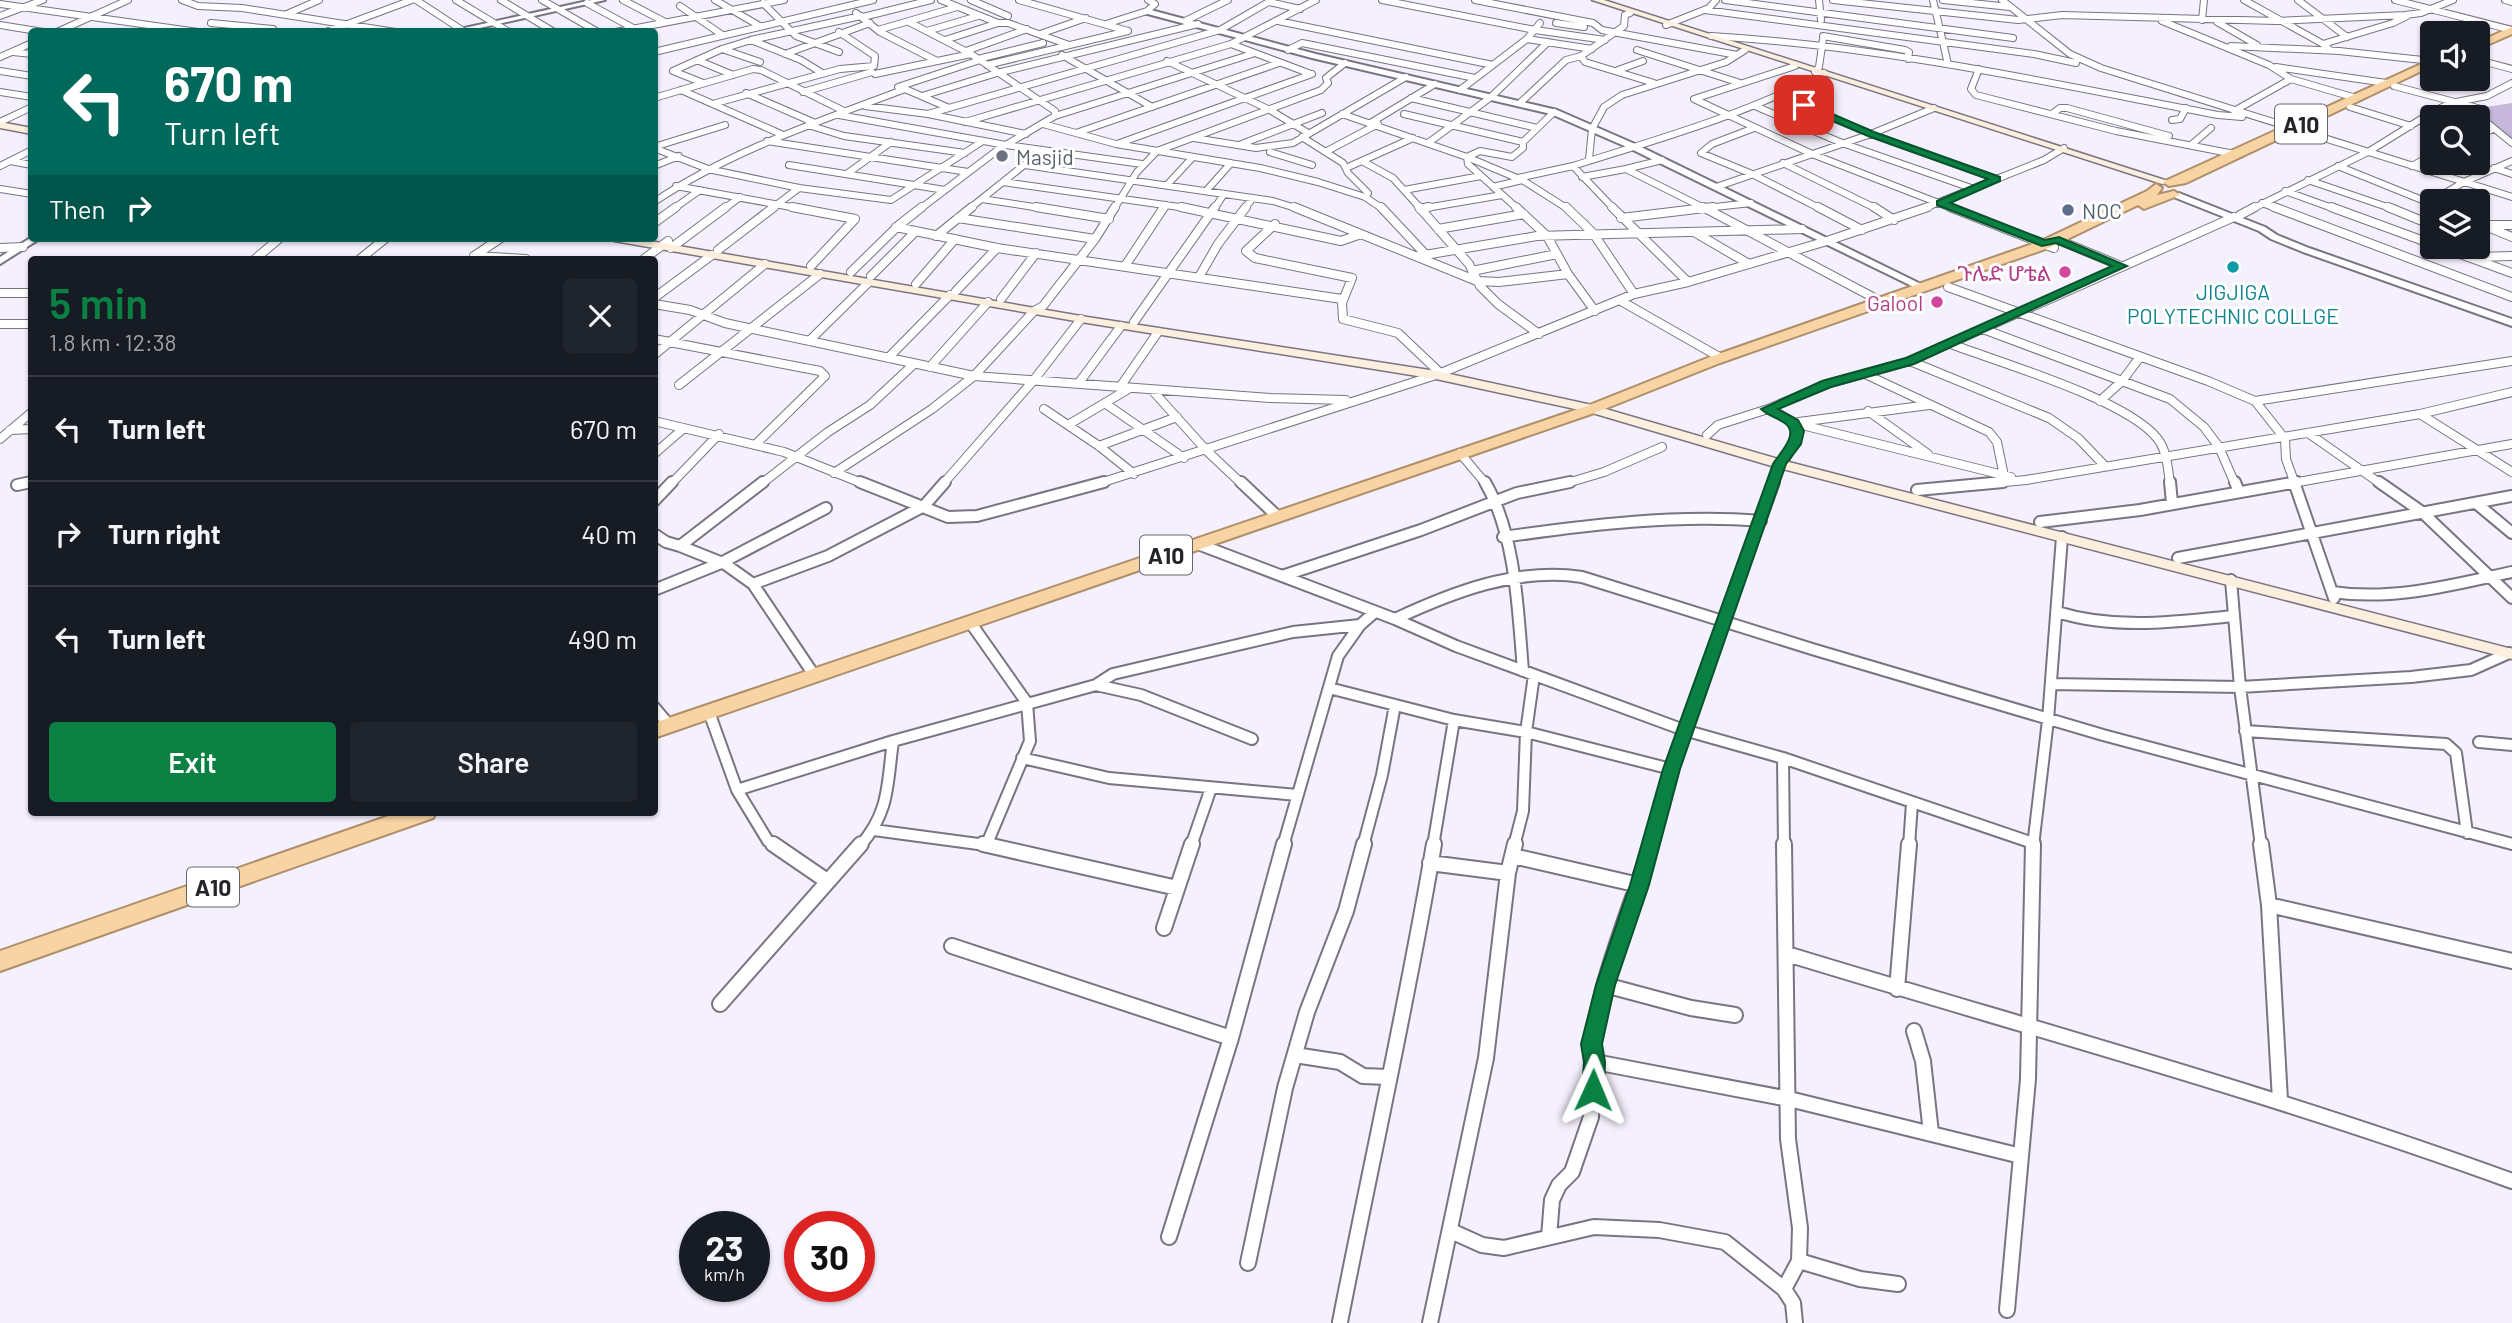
<!DOCTYPE html>
<html lang="en">
<head>
<meta charset="utf-8">
<style>
	body { margin:0; font-family:Barlow,"Noto Sans Ethiopic",sans-serif; background:#20242c; color:#f1f3f6; height:100vh; display:flex; flex-direction:column; font-size:26px; white-space:nowrap }
	* { box-sizing:border-box; margin:0 }
	p { font-size:23px; color:#9ea1a6 }
	.icon { flex:none; width:38px; height:38px; fill:none; stroke:currentColor; stroke-width:2; stroke-linecap:round; stroke-linejoin:round }
	.map { position:relative; flex:1; overflow:hidden }
	.sheet { position:absolute; left:28px; top:256px; width:630px; height:560px; display:flex; flex-direction:column; background:#171b24; border-radius:7px; box-shadow:0 2px 5px #0004 }
	.sheet>* { flex:none }
	.banner { position:absolute; left:28px; top:28px; width:630px; height:214px; border-radius:7px; box-shadow:0 2px 5px #0004; background:#00695c; color:#fff; overflow:hidden }
	.fabs { position:absolute; left:2420px; top:21px; display:grid; gap:14px }
	.fabs a { display:grid; place-items:center; width:70px; height:70px; border-radius:7px; background:#171b24; box-shadow:0 2px 5px #0004; font-size:35px }
	.speed { position:absolute; left:679px; top:1211px; display:flex; gap:14px; font-size:35px; font-weight:700; text-align:center }
	.speed>* { display:grid; place-content:center; width:91px; height:91px; border-radius:50%; background:#171b24; box-shadow:0 2px 5px #0004; line-height:1 }
	.speed small { font-size:18px; font-weight:400 }
	.speed .limit { border:10px solid #d22; background:#fff; color:#111 }
	.pin { position:absolute; display:grid; place-items:center; width:60px; height:60px; color:#fff; margin:-30px; border-radius:14px; box-shadow:0 4px 10px #0006 }
	.me { position:absolute; width:77px; margin:-38px; rotate:1deg; stroke-linejoin:round; filter:drop-shadow(0 0 5px #0008) }
	.turn { display:flex; align-items:center; gap:24px; height:147px; padding:0 21px; font-size:32px }
	.turn .icon { width:91px; height:91px; stroke-width:2.5 }
	.turn b { display:block; font-size:49px; line-height:60px }
	.then { display:flex; align-items:center; height:66px; padding:0 21px; background:#0003; gap:14px; font-size:26px }
	.round { display:grid; place-items:center; flex:none; width:74px; height:74px; border-radius:7px; background:#20242c }
	.summary { display:flex; align-items:center; justify-content:space-between; height:119px; padding:0 21px }
	h1 { font-size:42px; font-weight:600; line-height:52px; color:#0b8043 }
	.primary-button { display:flex; gap:14px; margin-top:auto; padding:14px 21px }
	.primary-button a { flex:1; height:80px; border-radius:7px; background:#0b8043; color:#fff; font-size:28px; font-weight:600; line-height:80px; text-align:center }
	.primary-button a+a { background:#20242c; color:#f1f3f6 }
	ul { padding:0; list-style:none }
	li { display:flex; align-items:center; gap:21px; height:105px; padding:0 21px; border-top:2px solid #363941 }
	li div { flex:1 }
	li b { display:block; font-size:26px }
	li em { font-style:normal }
	.map>svg:first-child { display:block }
	.green { fill:#c6b7db }
	.lines { fill:none; stroke-linecap:round; stroke-linejoin:round }
	.minor-far3-casing { stroke:#7a7482; stroke-width:8 }
	.minor-far2-casing { stroke:#7a7482; stroke-width:10 }
	.minor-far1-casing { stroke:#7a7482; stroke-width:14 }
	.minor-casing { stroke:#7a7482; stroke-width:18 }
	.tertiary-casing { stroke:#7a7482; stroke-width:4 }
	.secondary-casing { stroke:#7a7482; stroke-width:3 }
	.trunk-casing { stroke:#ae8f6a; stroke-width:4 }
	.minor-far3 { stroke:#fff; stroke-width:6 }
	.minor-far2 { stroke:#fff; stroke-width:8 }
	.minor-far1 { stroke:#fff; stroke-width:10 }
	.minor { stroke:#fff; stroke-width:14 }
	.tertiary { fill:#fff; fill-rule:evenodd }
	.secondary { fill:#fdefdd; fill-rule:evenodd }
	.trunk { fill:#f8d4a4; fill-rule:evenodd }
	.route { fill:#0b8043; stroke:#07532c; stroke-width:2 }
	.worship-dot { fill:#6b7280; stroke:#fff; stroke-width:2.5 }
	.service-dot { fill:#5c6f8a; stroke:#fff; stroke-width:2.5 }
	.culture-dot { fill:#0f9aa8; stroke:#fff; stroke-width:2.5 }
	.hotel-dot { fill:#d1479c; stroke:#fff; stroke-width:2.5 }
	.labels { text-anchor:middle; dominant-baseline:central; stroke-width:6; stroke-linejoin:round; paint-order:stroke }
	.far-worship-label { font-size:21px; fill:#5b616d; stroke:#fff; text-anchor:start }
	.far-service-label { font-size:21px; fill:#4e5e75; stroke:#fff; text-anchor:start }
	.far-hotel-label { font-size:21px; fill:#b23c85; stroke:#fff; text-anchor:end }
	.far-culture-label { font-size:21px; fill:#0d838f; stroke:#fff }
	.shield { fill:#fff; stroke:#676569; stroke-width:2 }
	.shield-label { font-size:23px; font-weight:bold; fill:#262329 }
</style>
</head>
<body>
<div class="map">
<svg width="2512" height="1323" viewBox="0 0 2512 1323">
	<rect width="100%" height="100%" fill="#f5f0fd"/>
	<path class="green" d="M2512,103V140L2482,118L2486,107Z"/>
	<g class="lines">
		<g class="minor-far3-casing">
			<path id="minor-far3" d="M182,0L198,6L242,8L395,32
				M416,0L465,32
				M456,0L509,32
				M501,0L554,32
				M542,0L598,32
				M623,0L665,22
				M715,0L758,25
				M941,0L998,23H1008L1069,45
				M971,0L1008,16
				M1019,0L1128,31
				M1382,0L1535,30L1605,40
				M1475,0L1593,23L1602,30L1737,55
				M1725,0L2013,38
				M1819,0L1821,20
				M1833,0L2018,20L2062,15L2276,21L2405,15L2421,13L2453,0
				M1933,0L1948,64
				M1943,0L2010,7
				M2002,0L2070,54L2101,68L2512,197
				M2244,0L2323,44
				M2298,0L2347,37
				M2395,0L2512,30
				M2505,0L2512,2
				M1269,2L1300,9
				M587,3L633,28
				M763,3L796,36L839,52
				M0,4L198,32
				M680,6L721,34
				M1705,10L2034,54L2076,63
				M856,13L880,32L937,61
				M1630,13L1625,15L1624,26L1581,56L1585,62L1654,83
				M287,14L319,0
				M0,16L43,0
				M863,17L931,0
				M2202,20L2204,0
				M1185,21L1228,0
				M1278,21L1493,65
				M2162,21L2269,65L2291,79L2234,111
				M909,22L971,54L1055,111V116L999,149L920,209
				M2217,22L2257,45
				M211,23L273,29
				M1556,23L1584,27
				M1106,24L1147,11L1155,4L1148,0
				M0,25L43,32
				M1666,25L1709,8L1716,0
				M878,30L957,7
				M927,31L978,16
				M57,32L128,0
				M326,32L412,0
				M616,32L784,0
				M1040,34L1086,18
				M1711,36C1882,46 2050,83 2218,115L2242,117
				M1823,36L1905,50L1909,52L1908,59
				M1527,39L1592,49
				M751,40L801,60L822,73
				M945,40L998,23
				M1231,44L1311,74
				M2231,46L2339,51L2432,61
				M722,49L760,62
				M2329,49L2323,44L2393,23L2407,16
				M1288,50L1302,43L1475,78
				M1637,50L1740,83
				M966,51L1027,29
				M13,52L32,54
				M654,52L873,0
				M785,54L870,23
				M1062,55L1152,107
				M0,57L32,43
				M978,59L1043,43
				M697,60L733,75
				M2478,60L2512,69
				M1167,61L1270,110L1308,133
				M987,65L1128,31
				M1795,66L1694,99L1812,154L1954,209
				M2276,67L2386,83
				M1979,69L1971,89L1976,95L2116,131L2234,154
				M1618,70L1643,61
				M0,71L32,76
				M1815,72L1819,67L1823,39
				M875,74L971,54
				M2291,79L2356,98
				M703,83L673,71L722,49L751,40L861,16
				M2394,86L2485,110V121L2512,143
				M898,87L980,60
				M681,90L781,134
				M1460,90L1527,39L1540,23
				M0,92L32,97
				M803,92L872,72
				M746,93L815,123
				M922,96L997,73L1198,24
				M1781,96L1871,134L1997,179
				M654,98L753,69L761,70L846,112
				M1411,98L1537,128
				M716,103L840,69L874,66L875,56L839,32
				M1520,103L1566,60L1581,56
				M865,106L928,114L1026,134
				M1755,106L1842,143L1974,189
				M2350,107L2411,126
				M928,114L1220,30L1272,0
				M1342,114L1467,157L1468,164L1518,209
				M1404,114L1523,142
				M2052,114L2060,108H2067L2169,136
				M839,115L1006,145L1142,164
				M1055,116L1252,54
				M2172,120L2180,119L2186,108
				M0,122L32,107
				M965,122L1231,44L1316,0
				M1372,122L1435,84
				M1043,124L1116,144L1260,168L1318,182L1365,197L1383,209
				M808,125L844,136L965,153
				M1754,128L1712,144L1701,153L1752,174L1821,209
				M1076,133L1279,63
				M2478,136L2493,129
				M1302,137L1343,163L1348,173L1368,193L1365,197
				M1194,138L1256,148L1293,143L1406,77
				M767,141L968,172
				M1428,143L1491,97L1548,42
				M1117,144L1312,74
				M1239,145L1322,113
				M2191,145L2211,128
				M654,147L725,125
				M654,148L708,169L799,188L891,200L983,141
				M1327,151L1378,124
				M1270,152L1312,165
				M1467,157L1524,181L1568,209
				M1467,157L1480,151L1512,157L1523,148V142L1554,112
				M1589,159L1592,129L1604,107L1622,95L1726,62L1745,50
				M1662,160L1626,169L1706,209
				M10,161L32,165
				M1362,161L1393,178L1421,209
				M1783,163L1877,209
				M789,165L945,190
				M1025,165L1273,201L1299,209
				M0,166L32,150
				M654,166L679,156
				M2338,166L2432,204
				M2412,166L2432,155
				M1346,168L1413,138
				M2494,168L2512,174
				M848,173L891,142
				M1582,177L1626,169
				M1518,178L1573,166
				M2308,180L2393,209
				M1003,182L1193,209
				M1167,185L1193,157
				M676,186L802,209
				M1493,187L1522,180
				M1716,187L1871,134L1934,108
				M0,189L32,194
				M1404,190L1481,176
				M1206,191L1231,163
				M2285,191L2335,209
				M982,199L1047,209
				M654,202C732,150 818,122 905,89L949,108
				M2262,203L2278,209
				M2428,203L2464,182L2512,161
				M673,209L700,190
				M724,209L740,197
				M771,209L799,188
				M969,209L1043,150
				M1114,209L1137,172L1157,151L1321,90L1328,83L1326,78L1345,63
				M1163,209L1166,205
				M1214,209L1224,194
				M1244,209L1253,198
				M1420,209L1502,195
				M1614,209L1573,166C1658,139 1745,115 1824,73
				M1697,209L1751,203
				M1922,209L2044,160L2064,148
				M2252,209L2368,152L2434,111L2451,103L2487,96L2512,83"/>
		</g>
		<g class="minor-far2-casing">
			<path id="minor-far2" d="M792,207L855,219
				M1036,207L1109,219
				M1181,207L1341,241L1361,234
				M1294,207L1477,281L1499,282L1568,274
				M1381,207L1426,255
				M1419,207L1469,264L1480,286L1498,304L1539,334
				M1516,207L1547,236L1568,274L1595,311
				M1566,207L1593,233L1634,294
				M1612,207L1688,282
				M1703,207L1882,302
				M1818,207L1862,230
				M1874,207L1894,220
				M1950,207L2054,248
				M2274,207L2512,297
				M2331,207L2432,244
				M2388,207L2432,225
				M1420,209L1429,207
				M2240,215L2255,207
				M958,218L1095,239
				M1621,218L1713,207
				M654,223L676,207
				M2478,223L2512,237
				M1275,224L1246,251L1255,258L1352,278L1342,303L1343,319L1398,333L1437,370
				M2488,225H2512
				M896,227L997,248L1342,299
				M1438,229L1524,214
				M1694,232L1749,264
				M936,236L972,207
				M2056,239L2121,266
				M2441,247L2512,273
				M0,248L23,247
				M671,248L726,207
				M718,250L774,207
				M474,256L526,259
				M474,256L501,238
				M1419,256L1537,236L1802,229
				M2476,257L2512,256
				M255,259L280,238
				M360,259L386,238
				M644,259L668,241
				M811,266L855,219
				M1125,266L1164,207
				M1472,271L1557,254
				M851,272L899,225L922,207
				M871,276L916,231
				M1199,277L1218,244L1246,207
				M916,284L955,239
				M1948,287L2208,381L2255,401L2285,439L2286,459L2295,484
				M956,291L997,248
				M0,293H32
				M654,298L712,255
				M1001,299L1036,253
				M1621,301L1721,358
				M654,304L690,310L725,323L974,376L1270,398L1346,400
				M1134,322L1215,207
				M0,324H32
				M1983,329L2170,399L2204,427L2219,447L2235,484
				M654,339L820,371L825,376L756,444
				M809,341L869,282
				M1951,344C2001,363 2125,399 2157,438C2167,450 2168,469 2170,484
				M654,355L765,264
				M888,358L950,295
				M1910,361L2049,418L2078,438L2104,465
				M930,367L988,302
				M1865,374L1989,432L1997,442L2004,476
				M1078,384L1121,326
				M679,385L820,274
				M1120,387L1158,332
				M1152,390L1207,451L1242,484
				M2100,401L2122,381L2140,357
				M2255,401L2512,361
				M1106,404L1184,458
				M1044,409L1099,446L1134,474
				M1868,411L1928,454
				M2420,414L2512,472
				M654,421L784,452L864,484
				M1799,422L1929,405
				M1794,423L2011,477
				M1068,425L1130,388
				M10,430L32,429
				M2308,433L2381,484
				M1707,435L1718,425L1768,409
				M0,439L32,412
				M1099,446L1177,417
				M1460,453L1486,484
				M654,454L684,428
				M834,473L932,409L974,376L1034,311L1043,306L1095,239L1115,207
				M23,484L32,482
				M671,484L719,434
				M761,484L828,432L870,405L914,364
				M943,484L1033,381L1081,319
				M1097,484L1436,375L1634,294L1688,282L1827,241L1928,207
				M1564,484L1604,472L1662,447
				M1773,484C1780,465 1801,441 1794,423L1768,409L1827,384L1910,361L2234,217
				M1984,484L2026,480L2420,414L2512,392
				M2287,484L2512,444"/>
		</g>
		<g class="minor-far1-casing">
			<path id="minor-far1" d="M763,482L680,546L725,564L753,584L814,675
				M860,482L948,517L977,516L1104,482
				M1241,482L1277,516
				M1485,482C1516,535 1518,611 1523,671
				M2170,482L2172,503
				M2235,482L2239,492
				M2294,482L2334,598
				M2379,482L2422,512L2512,598
				M17,485L31,482
				M1917,490L2003,482
				M654,501L672,482
				M2476,503L2512,533
				M2040,522L2140,510L2297,482
				M654,534L666,542L680,546
				M1503,537C1587,525 1676,514 1761,521
				M1198,544L1395,619L1456,646L1684,730L1783,758L2033,843
				M2178,558L2512,496
				M1282,576L1421,530L1517,493L1570,482
				M2231,580L2240,687L2261,846
				M753,584L828,556L924,506L945,482
				M654,590L721,563L826,508
				M2332,592C2394,601 2452,585 2512,572
				M2057,612C2115,630 2175,622 2234,616
				M1395,619C1453,592 1517,567 1582,577L1812,649L2103,735L2512,844
				M970,622L1027,703L1030,741L986,846
				M2051,684L2240,687L2411,677L2471,670L2509,653
				M1096,685L1141,695L1252,739
				M1329,688L1454,720L1526,732L1671,769
				M654,707L670,726
				M709,712L737,790L893,741L1096,685L1113,674L1293,632L1360,625
				M2245,731L2446,744L2456,753L2467,833
				M2479,742L2512,745
				M1022,758L1109,778L1297,795
				M1783,758L1784,846
				M737,790L768,841L776,846
				M874,830L993,846
				M860,846C890,812 887,784 893,741
				M1191,846L1211,788
				M1283,846L1338,656L1360,625L1375,612
				M1363,846L1382,775L1395,705
				M1433,846L1454,720
				M1514,846L1523,811L1526,732L1534,675
				M1650,846L1684,730L1774,482
				M1909,846L1912,803
				M2033,846L2048,720L2062,537"/>
		</g>
		<g class="minor-casing">
			<path id="minor" d="M773,844L827,881
				M983,844L1177,888
				M1651,844C1635,900 1586,1009 1595,1062L1789,1099L2021,1156
				M2261,844L2269,905L2280,1100
				M1513,856L1639,885
				M1430,863L1508,873
				M2269,905L2512,961
				M1164,928L1192,844
				M952,946L1231,1038
				M1787,954C2029,1028 2274,1094 2512,1181
				M1605,985L1691,1008L1735,1015
				M1897,989L1909,844
				M720,1004L861,844
				M1914,1031L1923,1061L1931,1133
				M1295,1055L1340,1062L1363,1076L1388,1077
				M1451,1231L1482,1245L1504,1248L1594,1227L1659,1230L1725,1242L1784,1289L1793,1303L1795,1323
				M1169,1237L1231,1038L1284,844
				M1549,1237L1552,1200L1559,1185L1572,1172L1591,1117L1595,1062
				M1799,1261L1860,1279L1898,1284
				M1248,1263L1285,1088L1307,1012L1346,911L1364,844
				M1784,1289L1799,1261L1800,1228L1788,1139L1784,844
				M2007,1310L2028,1079L2033,844
				M1340,1322C1371,1163 1407,1004 1434,844
				M1430,1323L1486,1058L1508,873L1515,844"/>
		</g>
		<g class="tertiary-casing">
			<path id="tertiary" d="M592,0H605L462,32H446Z
				M1147,9L1316,54L1557,110L1635,144L1929,288L1920,290L1629,148L1551,114L1312,58L1144,13Z
				M2179,193L2265,227L2277,235L2309,248L2512,319V326L2303,252L2271,239L2259,231L2176,198L2174,196Z
				M32,237L41,238L0,264V257Z"/>
		</g>
		<g class="secondary-casing">
			<path id="secondary" d="M1592,0H1604L2171,182L2162,184Z
				M0,122L32,128V134L0,128Z
				M609,238H633L1081,316L1436,371L1592,405L1785,461L2512,649V659L1775,467L1589,412L1436,379L1081,322L614,241Z"/>
		</g>
		<g class="trunk-casing">
			<path id="trunk" d="M2512,27V34L2478,49V42Z
				M2432,59V66L2186,183L2169,186L2163,182Z
				M2156,184L2162,188L2157,195L2174,191L2180,195L2144,209L2138,205L2051,247L1720,363L1597,412L654,738V723L1587,406L1710,357L2041,241L2147,191Z
				M400,812H436L433,818L0,971V951Z"/>
		</g>
		<use href="#minor-far3" class="minor-far3"/>
		<use href="#minor-far2" class="minor-far2"/>
		<use href="#minor-far1" class="minor-far1"/>
		<use href="#minor" class="minor"/>
		<use href="#tertiary" class="tertiary"/>
		<use href="#secondary" class="secondary"/>
		<use href="#trunk" class="trunk"/>
	</g>
	<path class="route" d="M1800,103H1807L1874,132L2000,177V181L1950,203L2045,240L2059,237L2127,266L1914,364L1831,387L1778,409L1798,420L1804,431L1801,444L1786,464L1680,769L1649,885L1615,985L1602,1044L1605,1062L1604,1090L1600,1097L1593,1099L1586,1097L1582,1090L1584,1062L1581,1044L1596,985L1630,885L1663,769L1773,464C1779,454 1799,435 1786,424C1779,418 1768,416 1761,409L1822,381L1906,358L2112,266L2056,243L2042,246L1937,205V201L1988,179L1868,136L1800,107Z"/>
	<circle class="worship-dot" cx="1002" cy="156" r="7"/>
	<circle class="service-dot" cx="2068" cy="210" r="7"/>
	<circle class="culture-dot" cx="2233" cy="267" r="7"/>
	<g class="hotel-dot">
		<circle cx="2065" cy="272" r="7"/>
		<circle cx="1937" cy="302" r="7"/>
	</g>
	<g class="labels">
		<g class="far-worship-label">
			<text x="1016" y="156">Masjid</text>
		</g>
		<g class="far-service-label">
			<text x="2082" y="210">NOC</text>
		</g>
		<g class="far-hotel-label">
			<text x="2051" y="272">ጉሌድ ሆቴል</text>
			<text x="1923" y="302">Galool</text>
		</g>
		<g class="far-culture-label">
			<text x="2233" y="291">JIGJIGA<tspan x="2233" dy="24">POLYTECHNIC COLLGE</tspan></text>
		</g>
		<g class="shield">
			<rect x="2275" y="104.5" width="52" height="39" rx="5"/>
			<rect x="1140" y="535.5" width="52" height="39" rx="5"/>
			<rect x="187" y="867.5" width="52" height="39" rx="5"/>
		</g>
		<g class="shield-label">
			<text x="2301" y="124">A10</text>
			<text x="1166" y="555">A10</text>
			<text x="213" y="887">A10</text>
		</g>
	</g>
</svg>
<div class="fabs">
<a><svg class="icon" aria-label="sound" viewBox="0 0 24 24"><path d="M4 9h4l5-4v14l-5-4H4zM17 9q2 3 0 6"/></svg></a>
<a><svg class="icon" aria-label="search" viewBox="0 0 24 24"><circle cx="10" cy="10" r="6"/><path d="M15 15l6 6"/></svg></a>
<a><svg class="icon" aria-label="layers" viewBox="0 0 24 24"><path d="M12 4l9 5-9 5-9-5zM3 14l9 5 9-5"/></svg></a>
</div>
<div class="speed"><div>23<small>km/h</small></div><div class="limit">30</div></div>
<div class="pin" style="left:1804px;top:105px;background:#d93025"><svg class="icon" aria-label="arrive" viewBox="0 0 24 24"><path d="M6 21V4h12l-3 4 3 4H6"/></svg></div>
<svg class="me" style="left:1593px;top:1090px" viewBox="-20 -20 40 40"><path d="M0-17L14 15 0 8-14 15z" fill="#0b8043" stroke="#fff" stroke-width="4"/></svg>
<div class="banner">
<div class="turn"><svg class="icon" aria-label="left" viewBox="0 0 24 24"><path d="M17 20v-9H6M10 6l-5 5 5 5"/></svg><div><b>670 m</b>Turn left</div></div>
<div class="then">Then<svg class="icon" aria-label="right" viewBox="0 0 24 24"><path d="M7 20v-9h11M14 6l5 5-5 5"/></svg></div>
</div>
<section class="sheet">
<div class="summary"><div><h1>5 min</h1><p>1.8 km · 12:38</p></div><a class="round"><svg class="icon" aria-label="close" viewBox="0 0 24 24"><path d="M6 6l12 12M18 6L6 18"/></svg></a></div>
<ul>
<li><svg class="icon" aria-label="left" viewBox="0 0 24 24"><path d="M17 20v-9H6M10 6l-5 5 5 5"/></svg><div><b>Turn left</b></div><em>670 m</em></li>
<li><svg class="icon" aria-label="right" viewBox="0 0 24 24"><path d="M7 20v-9h11M14 6l5 5-5 5"/></svg><div><b>Turn right</b></div><em>40 m</em></li>
<li><svg class="icon" aria-label="left" viewBox="0 0 24 24"><path d="M17 20v-9H6M10 6l-5 5 5 5"/></svg><div><b>Turn left</b></div><em>490 m</em></li>
</ul>
<div class="primary-button"><a>Exit</a><a>Share</a></div>
</section>
</div>
</body>
</html>
